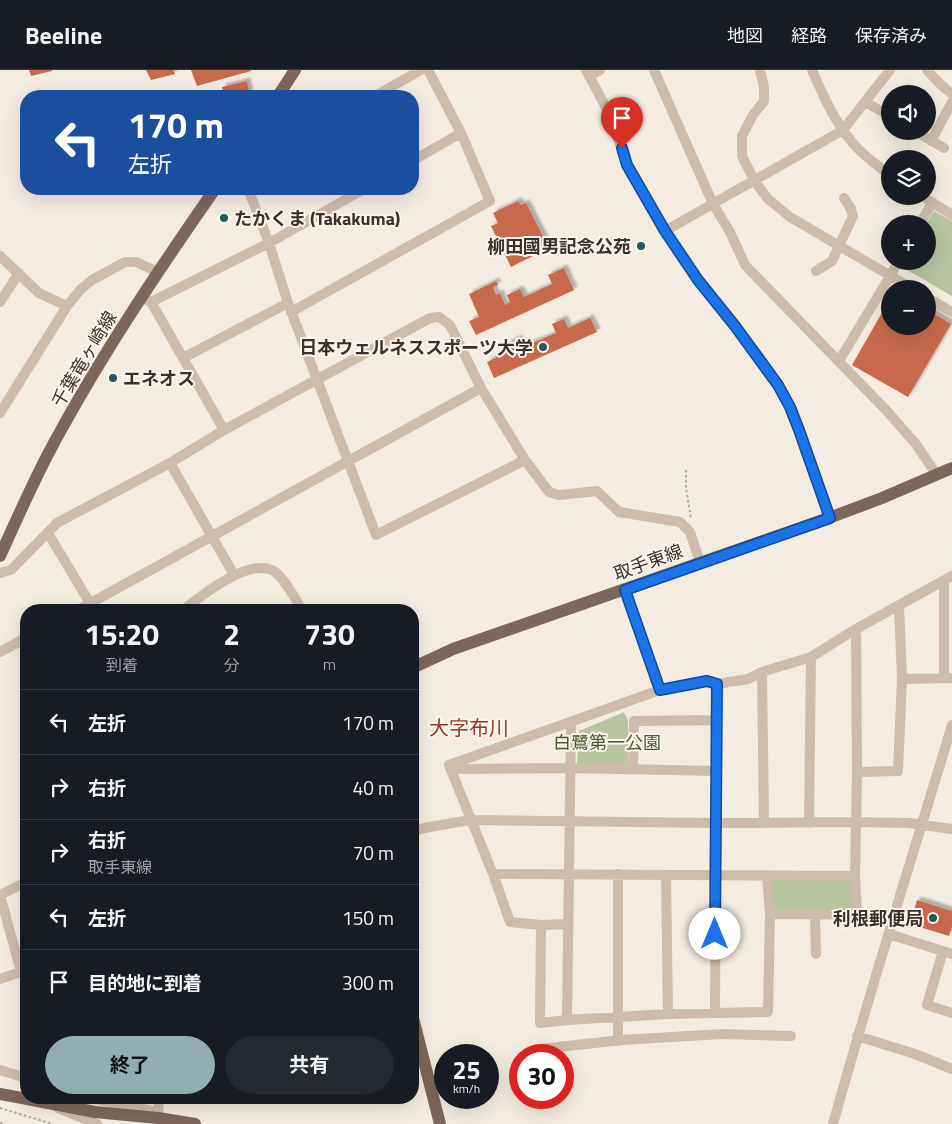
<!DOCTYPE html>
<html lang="ja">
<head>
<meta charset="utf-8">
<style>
	body { margin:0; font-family:"Titillium Web","Noto Sans JP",sans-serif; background:#242831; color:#f1f3f6; height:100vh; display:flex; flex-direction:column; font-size:19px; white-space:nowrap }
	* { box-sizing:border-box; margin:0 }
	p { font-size:16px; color:#9ea1a6 }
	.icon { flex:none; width:28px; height:28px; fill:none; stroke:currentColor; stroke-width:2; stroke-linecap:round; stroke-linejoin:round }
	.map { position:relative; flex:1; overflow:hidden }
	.sheet { position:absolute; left:20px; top:534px; width:399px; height:500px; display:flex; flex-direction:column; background:#171b24; border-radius:20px; box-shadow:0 5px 20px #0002 }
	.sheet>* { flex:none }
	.top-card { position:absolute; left:20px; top:20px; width:399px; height:105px; border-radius:20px; box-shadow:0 5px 20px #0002; background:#1a4fa0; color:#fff; overflow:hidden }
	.buttons { position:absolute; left:881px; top:15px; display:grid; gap:10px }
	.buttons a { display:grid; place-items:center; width:55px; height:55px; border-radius:50%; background:#171b24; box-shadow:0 5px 20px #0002; font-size:25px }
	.speed { position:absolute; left:434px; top:974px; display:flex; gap:10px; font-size:25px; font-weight:700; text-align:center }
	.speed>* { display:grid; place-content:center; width:65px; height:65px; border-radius:50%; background:#171b24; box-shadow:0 5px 20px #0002; line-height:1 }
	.speed small { font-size:12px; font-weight:400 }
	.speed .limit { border:8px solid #d22; background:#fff; color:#111 }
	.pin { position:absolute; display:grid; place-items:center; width:42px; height:42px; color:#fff; margin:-51px -21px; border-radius:50% 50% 50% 0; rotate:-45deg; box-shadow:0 0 5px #0007 }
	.pin .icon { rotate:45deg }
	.me { position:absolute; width:55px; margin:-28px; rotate:0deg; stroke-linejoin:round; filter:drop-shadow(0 0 4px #0008) }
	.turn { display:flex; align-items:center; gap:18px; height:105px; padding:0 25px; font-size:22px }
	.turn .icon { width:65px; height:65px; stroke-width:2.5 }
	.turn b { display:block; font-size:35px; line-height:42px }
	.eta { display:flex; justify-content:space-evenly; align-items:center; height:85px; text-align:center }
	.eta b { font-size:30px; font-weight:700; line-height:35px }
	.button { display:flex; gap:10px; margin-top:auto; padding:10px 25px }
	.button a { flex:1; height:58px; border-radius:30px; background:#92aeb2; color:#111; font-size:20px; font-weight:700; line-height:58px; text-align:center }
	.button a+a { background:#242831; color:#f1f3f6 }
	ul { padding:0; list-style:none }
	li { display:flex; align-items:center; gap:15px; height:65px; padding:0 25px; border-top:1px solid #363941 }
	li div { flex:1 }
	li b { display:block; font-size:19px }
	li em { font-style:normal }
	header { display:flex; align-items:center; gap:30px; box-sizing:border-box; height:70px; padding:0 25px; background:#171b24; border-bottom:1px solid #363941 }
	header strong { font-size:24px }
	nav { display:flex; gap:28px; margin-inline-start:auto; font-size:18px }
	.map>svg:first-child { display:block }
	.green { fill:#b8c4a0 }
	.building { fill:#c8694b; filter:url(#shadow) }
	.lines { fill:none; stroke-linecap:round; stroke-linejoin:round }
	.path { stroke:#b9a596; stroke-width:2; stroke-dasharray:2.5 2.5; stroke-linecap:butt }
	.minor { stroke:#cdbbac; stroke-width:10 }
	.major { stroke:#7d675c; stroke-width:12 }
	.route-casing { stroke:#114b97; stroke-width:12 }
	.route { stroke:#1a73e8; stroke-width:9 }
	.poi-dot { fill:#1f5a5e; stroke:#fbf5ee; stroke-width:2 }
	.labels { text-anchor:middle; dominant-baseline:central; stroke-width:4; stroke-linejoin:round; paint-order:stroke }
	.poi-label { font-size:18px; font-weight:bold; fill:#3b302b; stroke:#fbf5ee; text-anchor:end }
	.street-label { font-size:18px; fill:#3b302b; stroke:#fbf5ee }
	.park-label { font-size:18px; fill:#4a5a2e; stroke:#fbf5ee }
	.quarter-label { font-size:20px; fill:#8c3b22; stroke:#fbf5ee }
</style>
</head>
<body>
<header>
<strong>Beeline</strong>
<nav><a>地図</a><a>経路</a><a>保存済み</a></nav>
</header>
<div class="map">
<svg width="952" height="1054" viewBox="0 0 952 1054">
	<defs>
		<filter id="shadow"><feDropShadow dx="3.5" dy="-3.5" stdDeviation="1" flood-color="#0004"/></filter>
	</defs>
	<rect width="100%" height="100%" fill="#f4ebe1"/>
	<path class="green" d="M934,141L952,151V226L902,197L905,191H928L926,154Z
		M624,642L628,651V694H577L579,661Z
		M770,808H855L852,842L772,841Z"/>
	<path class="building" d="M29,0H52V1L31,6Z
		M146,0H173L175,4L151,10Z
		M191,0H251V1L197,16Z
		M247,11L250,26H224L222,17Z
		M518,131L521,135L526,133L549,178L511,197L491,156L498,153L493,143Z
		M564,198L574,220L476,265L469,251L479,247L469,224L496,211L498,215L493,217L496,225L500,223L505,235L510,232L507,225L520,219L524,227L552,214L548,205Z
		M928,232L934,236L931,242L951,254L908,327L852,295L887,234L890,236V256H928Z
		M590,248L597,262L494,308L487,292L504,284L503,282L510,280L507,274L519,268L523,277L556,263L552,254L564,249L568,258Z
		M917,830L952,841V856L949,866L910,854Z"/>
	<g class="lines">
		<path class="path" d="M686,400V418L691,449
			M0,1038L53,1054
			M0,1053L5,1054"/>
		<path class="minor" d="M586,0L610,45L627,95L665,161L699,211L735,256L778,315L790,337L799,360L829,448
			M654,0L713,134L730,162L745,195L886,340L915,373L937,405
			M760,0L764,17V31L753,45L742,66V86L755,112L768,129L790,147L913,219
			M812,0C823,25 834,51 852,72C862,85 877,95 890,105
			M927,0L940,14L952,24
			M589,6L600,0
			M375,26L421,0
			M865,32L890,46
			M915,61L944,78
			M931,71L952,32
			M412,91L461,63
			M248,119L269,173L288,233L376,465L525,390
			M922,126L952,145
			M920,154L932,133
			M665,161L843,60L890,0
			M0,186L39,223L67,236
			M816,201L832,191L853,146L851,139L844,128
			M141,227L151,232L269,173L364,119
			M928,228L952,242
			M0,232L19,203
			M151,232L224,360
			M291,242L490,131L461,63L428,0
			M183,288L288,233
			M839,291L899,191
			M0,343L67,236L81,219L92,210L125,192H136L158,202
			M170,393L234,505
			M48,463L94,540
			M0,503L11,500L57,453L170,393L224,360L430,248L439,247L450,255L481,318L525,390L549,422L559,425L597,421L619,442L680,452L690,462L700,492
			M625,519L660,620
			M78,540L481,318
			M183,540C202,525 247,489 272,500C283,505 295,529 302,540
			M856,559L857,702L855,808L857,844
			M0,582L26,568
			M762,602L764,753
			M944,608V511
			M902,609L952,608
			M571,653L567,950L668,944L768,942L770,844L895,845
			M451,699L570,698L717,701
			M633,700L634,651L717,650
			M857,702L898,701L902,609L899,536
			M809,753L811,587
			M412,762L424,758L470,750L716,753L856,752L909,753L952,759
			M493,804L855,806
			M666,805L668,944
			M767,806L770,844
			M815,844L816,884
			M568,854L541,855L510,852L493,804L449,695L660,620L707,611L717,614L748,609L762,602L811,587L856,559L952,506
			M541,855L540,953L567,950
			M889,864L952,884
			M943,881L927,935L952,943
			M21,902L0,825L26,812
			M0,909L26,900
			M715,942L717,614
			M857,966L915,984L952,999
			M618,971V804
			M540,979L622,970L722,964L791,966
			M0,1000L26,1008
			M91,1028L151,1041L158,1048
			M58,1038L97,1054
			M158,1048L159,1028
			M833,1054C870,920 912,788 952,655"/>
		<path class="major" d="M278,26L295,0
			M0,486C15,453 30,419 47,386C96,293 155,205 215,119
			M412,598L453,579L829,448L882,428L952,398
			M412,944L440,1054
			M0,1024L95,1042L158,1048L195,1054"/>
	</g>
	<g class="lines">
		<g class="route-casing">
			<path id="route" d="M622,78L627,95L665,161L698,210L735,256L778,315L790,337L799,360L830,448L625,520L660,620L707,611L717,614L715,864"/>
		</g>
		<use href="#route" class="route"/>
	</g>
	<g class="poi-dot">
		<circle cx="224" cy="148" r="5"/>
		<circle cx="641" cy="176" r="5"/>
		<circle cx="543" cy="277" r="5"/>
		<circle cx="113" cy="308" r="5"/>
		<circle cx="933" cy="848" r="5"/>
	</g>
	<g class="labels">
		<g class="poi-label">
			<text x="234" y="148" text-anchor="start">たかくま (Takakuma)</text>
			<text x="631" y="176">柳田國男記念公苑</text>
			<text x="533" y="277">日本ウェルネススポーツ大学</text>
			<text x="123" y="308" text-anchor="start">エネオス</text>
			<text x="923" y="848">利根郵便局</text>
		</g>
		<g class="street-label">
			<text transform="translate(84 289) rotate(-59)">千葉竜ヶ崎線</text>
			<text transform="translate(648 492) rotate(-20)">取手東線</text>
		</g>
		<g class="park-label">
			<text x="607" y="672">白鷺第一公園</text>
		</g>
		<g class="quarter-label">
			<text x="469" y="657">大字布川</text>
		</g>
	</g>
</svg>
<div class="buttons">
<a><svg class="icon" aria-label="sound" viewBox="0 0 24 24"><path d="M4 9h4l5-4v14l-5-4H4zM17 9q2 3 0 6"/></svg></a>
<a><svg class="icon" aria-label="layers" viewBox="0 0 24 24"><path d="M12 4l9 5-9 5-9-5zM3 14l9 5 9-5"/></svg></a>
<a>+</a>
<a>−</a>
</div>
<div class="speed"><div>25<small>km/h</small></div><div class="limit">30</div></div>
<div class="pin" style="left:622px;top:78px;background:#d93025"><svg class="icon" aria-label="arrive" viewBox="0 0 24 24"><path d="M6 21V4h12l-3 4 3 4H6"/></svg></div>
<svg class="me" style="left:715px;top:864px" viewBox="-20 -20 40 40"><circle r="19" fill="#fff"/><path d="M0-13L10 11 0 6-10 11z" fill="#1a73e8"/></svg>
<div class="top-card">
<div class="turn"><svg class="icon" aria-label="left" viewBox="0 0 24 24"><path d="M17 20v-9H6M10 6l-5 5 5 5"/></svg><div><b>170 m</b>左折</div></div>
</div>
<section class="sheet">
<div class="eta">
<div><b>15:20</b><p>到着</p></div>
<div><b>2</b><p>分</p></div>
<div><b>730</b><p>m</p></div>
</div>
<ul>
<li><svg class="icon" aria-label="left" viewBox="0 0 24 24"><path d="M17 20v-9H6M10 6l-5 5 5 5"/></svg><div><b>左折</b></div><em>170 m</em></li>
<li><svg class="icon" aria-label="right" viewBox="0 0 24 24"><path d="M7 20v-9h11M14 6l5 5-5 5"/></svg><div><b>右折</b></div><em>40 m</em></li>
<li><svg class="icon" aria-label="right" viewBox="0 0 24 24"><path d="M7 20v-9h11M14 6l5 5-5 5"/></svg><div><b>右折</b><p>取手東線</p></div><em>70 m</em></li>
<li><svg class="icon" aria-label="left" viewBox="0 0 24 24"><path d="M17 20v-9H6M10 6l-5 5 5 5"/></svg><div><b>左折</b></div><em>150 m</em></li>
<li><svg class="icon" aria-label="arrive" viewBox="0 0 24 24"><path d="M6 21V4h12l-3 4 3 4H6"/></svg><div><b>目的地に到着</b></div><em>300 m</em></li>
</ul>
<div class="button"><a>終了</a><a>共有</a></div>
</section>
</div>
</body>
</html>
